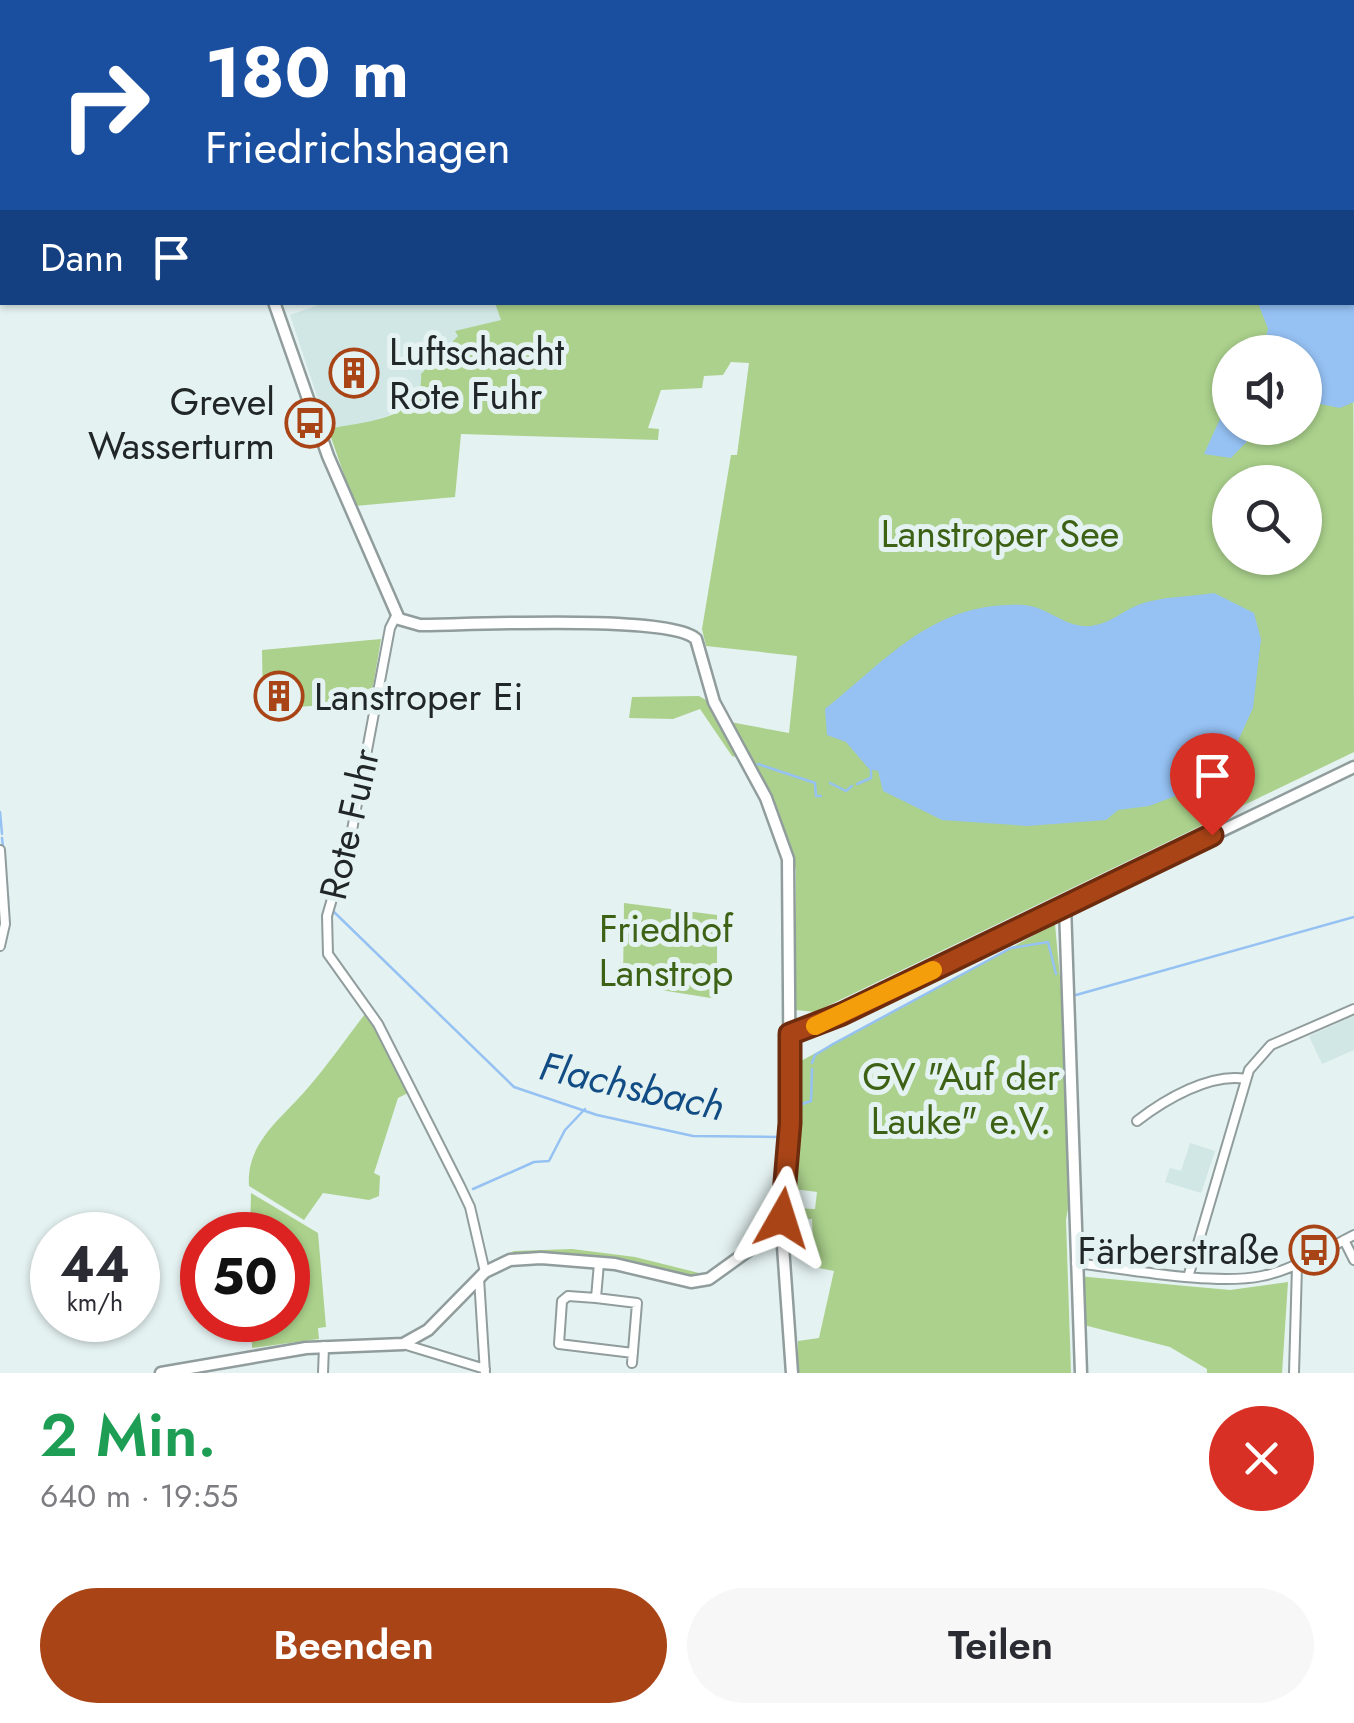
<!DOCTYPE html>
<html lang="de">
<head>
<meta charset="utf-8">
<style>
	body { margin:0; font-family:Jost,sans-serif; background:#f7f7f7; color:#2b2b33; height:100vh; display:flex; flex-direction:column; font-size:38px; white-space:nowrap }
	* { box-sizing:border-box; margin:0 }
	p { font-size:32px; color:#7c7c81 }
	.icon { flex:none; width:55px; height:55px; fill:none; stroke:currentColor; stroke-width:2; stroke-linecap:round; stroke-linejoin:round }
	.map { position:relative; height:1373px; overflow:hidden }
	.drawer { display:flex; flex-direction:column; background:#fff; flex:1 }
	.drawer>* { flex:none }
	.guide { position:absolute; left:0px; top:0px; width:1355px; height:305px; box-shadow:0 2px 8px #0004; background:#1a4fa0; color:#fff; overflow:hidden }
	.tools { position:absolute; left:1212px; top:335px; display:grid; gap:20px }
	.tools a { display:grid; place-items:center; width:110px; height:110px; border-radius:50%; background:#fff; box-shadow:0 2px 8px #0004; font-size:50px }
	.speed { position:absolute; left:30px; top:1212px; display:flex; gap:20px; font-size:50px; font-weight:700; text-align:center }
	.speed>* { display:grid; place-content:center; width:130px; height:130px; border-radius:50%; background:#fff; box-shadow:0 2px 8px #0004; line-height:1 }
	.speed small { font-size:25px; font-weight:400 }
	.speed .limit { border:15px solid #d22; background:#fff; color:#111 }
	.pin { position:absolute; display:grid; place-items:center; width:85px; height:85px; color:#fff; margin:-102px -42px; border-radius:50% 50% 50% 0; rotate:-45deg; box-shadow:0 0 10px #0007 }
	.pin .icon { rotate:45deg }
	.me { position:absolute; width:110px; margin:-55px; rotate:6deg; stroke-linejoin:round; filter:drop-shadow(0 0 8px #0008) }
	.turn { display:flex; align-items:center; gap:35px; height:210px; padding:0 40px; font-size:45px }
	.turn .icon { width:130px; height:130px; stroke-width:2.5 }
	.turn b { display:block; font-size:70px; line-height:85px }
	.then { display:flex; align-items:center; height:95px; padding:0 40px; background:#0003; gap:20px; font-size:38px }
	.round { display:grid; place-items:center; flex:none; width:105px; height:105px; border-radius:52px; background:#f7f7f7 }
	.summary { display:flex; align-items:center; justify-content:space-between; height:170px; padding:0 40px }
	h1 { font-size:60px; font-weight:600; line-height:75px; color:#1e9e55 }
	.action { display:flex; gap:20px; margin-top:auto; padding:20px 40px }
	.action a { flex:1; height:115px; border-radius:60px; background:#a94417; color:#fff; font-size:40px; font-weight:600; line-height:115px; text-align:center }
	.action a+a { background:#f7f7f7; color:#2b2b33 }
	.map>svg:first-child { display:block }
	.built { fill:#d0e7e6 }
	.green { fill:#abd18c; fill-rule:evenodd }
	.water { fill:#95c1f3 }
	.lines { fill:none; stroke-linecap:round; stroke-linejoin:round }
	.stream { stroke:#95c1f3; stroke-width:2.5 }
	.street-casing { stroke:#909d9c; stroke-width:12 }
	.secondary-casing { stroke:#909d9c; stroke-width:15 }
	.street { stroke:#fff; stroke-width:8 }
	.secondary { stroke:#fff; stroke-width:10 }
	.route-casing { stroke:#6e2c0f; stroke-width:25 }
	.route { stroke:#a94417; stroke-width:18 }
	.slow { stroke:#f59e0b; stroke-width:18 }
	.labels { text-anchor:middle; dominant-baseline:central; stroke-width:10; stroke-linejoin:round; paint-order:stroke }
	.poi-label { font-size:38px; fill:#212726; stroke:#e4f2f1; text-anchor:start }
	.park-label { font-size:38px; fill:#3d6115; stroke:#e4f2f1 }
	.street-label { font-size:38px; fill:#212726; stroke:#e4f2f1 }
	.water-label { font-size:40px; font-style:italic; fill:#124c84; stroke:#e4f2f1 }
</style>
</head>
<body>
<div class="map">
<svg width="1354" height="1373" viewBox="0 0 1354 1373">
	<rect width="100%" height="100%" fill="#e4f2f1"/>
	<path class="built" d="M495,302L501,320L458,336L422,374V382L407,408L367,424L328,429L290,315L325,303Z
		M1354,1016V1050L1322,1064L1309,1036Z
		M1190,1143L1215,1151L1201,1193L1165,1182L1170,1168L1181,1171Z"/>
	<path class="green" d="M556,0H1151L1153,2H555Z
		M1353,168L1354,752L815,1012L796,1010V869L763,786L730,722L789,733L797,656L706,646L702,629L731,455H737L749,363L731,362L723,375L704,376L702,388L661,390L648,428L659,429L658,440L461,434L455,497L355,506L328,429C359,422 425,421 421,374L458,336L455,331L501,320L495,303L1352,302ZM1230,352H1305V428H1230ZM1230,482H1305V558H1230Z
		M381,639L373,687L360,693V703L263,709L262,650Z
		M699,696L711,703L740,758L732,756L700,709L673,719L629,718L632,697Z
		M624,903L717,915V999L623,984Z
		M1055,924L1071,1098L1073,1180L1066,1220L1071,1373H797L798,1341L819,1338L834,1271L814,1267L812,1219H788L790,1208L815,1209L817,1192L794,1189L799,1062Z
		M368,1010L412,1091L398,1098L374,1173L380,1176L379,1196L369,1200L323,1193L304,1220L249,1186C246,1143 281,1119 306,1090C328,1065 348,1036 368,1010Z
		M251,1193L318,1233L326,1327L318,1328L319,1339L252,1348L251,1320H288V1235H250Z
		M572,1249L635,1257L707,1275L691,1282L654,1272L541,1258L484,1266L514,1251Z
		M1077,1276L1230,1290L1288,1282L1282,1373H1207V1369L1170,1347L1080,1324Z"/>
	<path class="water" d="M1354,238V402L1340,408L1305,401V352H1261L1268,329L1258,303L1352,302Z
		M1230,397V428H1260L1231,458L1204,454Z
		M1214,593L1254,613L1261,639L1253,708L1237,743L1178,795L1149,806L1118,810L1106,820L1027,826L942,820L883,791L878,771L869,769L846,742L827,735L825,709C887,660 933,601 1023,605C1049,606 1068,632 1096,625C1111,622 1123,611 1138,605C1161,596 1190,597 1214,593Z"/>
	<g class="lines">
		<path class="stream" d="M758,764L815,783L816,796H821
			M830,783L846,791L852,786
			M857,784L871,778V770
			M0,812L2,834
			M2,838L3,847
			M5,875L7,888
			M8,897V915
			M333,911L514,1087L597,1115L693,1136L779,1137L783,1106
			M1076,995L1354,917
			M812,1063L815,1055L833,1044L1011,948L1048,942L1056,974
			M796,1106L811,1101L812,1069
			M473,1189L534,1162L549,1161L565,1130L585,1109"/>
		<g class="street-casing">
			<path id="street" d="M396,616L390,628L352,830L327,916L328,954L378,1024L460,1186L470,1207L485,1272
				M0,850L5,924L0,946
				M1137,1121C1164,1100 1211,1072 1246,1079
				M1344,1240L1354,1260
				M599,1263L596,1298L637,1303L632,1363
				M1076,1263C1127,1269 1214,1286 1262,1276C1296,1269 1324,1250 1354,1235
				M1189,1274L1249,1070L1271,1045L1354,1009
				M479,1278L485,1373
				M596,1298L568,1296L562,1301L559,1344L633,1353
				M403,1344L485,1369
				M323,1373L324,1346
				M1294,1373L1297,1266"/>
		</g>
		<g class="secondary-casing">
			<path id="secondary" d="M194,2V0
				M274,302L328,456L399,619L420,625C466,625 671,614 696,639L714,702L766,798L788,859L790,1123L782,1232L792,1373
				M1065,906L1081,1373
				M790,1035L842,1014L1354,767
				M161,1373L306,1348L403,1344L428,1330L485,1272L510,1260L541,1258L615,1264L691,1282L709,1279L770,1235L782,1232"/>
		</g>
		<use href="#street" class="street"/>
		<use href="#secondary" class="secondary"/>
	</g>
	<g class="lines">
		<g class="route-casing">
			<path id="route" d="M782,1218L790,1123V1034L842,1014L1212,835"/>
		</g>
		<use href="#route" class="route"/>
		<path class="slow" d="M815,1026L933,970"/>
	</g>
	<defs>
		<g id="building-ring" transform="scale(2.5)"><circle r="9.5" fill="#e4f2f1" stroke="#a94417" stroke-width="1.5"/><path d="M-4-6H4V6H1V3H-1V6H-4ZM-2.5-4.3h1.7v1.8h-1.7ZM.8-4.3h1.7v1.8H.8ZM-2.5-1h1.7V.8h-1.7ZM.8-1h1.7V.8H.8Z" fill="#a94417"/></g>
		<g id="bus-ring" transform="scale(2.5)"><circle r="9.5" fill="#e4f2f1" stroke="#a94417" stroke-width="1.5"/><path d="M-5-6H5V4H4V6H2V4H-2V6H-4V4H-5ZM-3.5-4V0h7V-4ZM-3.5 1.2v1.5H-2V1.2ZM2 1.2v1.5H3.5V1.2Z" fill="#a94417"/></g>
	</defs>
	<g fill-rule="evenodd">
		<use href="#building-ring" x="354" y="373"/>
		<use href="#bus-ring" x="310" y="423"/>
		<use href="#building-ring" x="279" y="696"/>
		<use href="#bus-ring" x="1314" y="1250"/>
	</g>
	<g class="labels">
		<g class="poi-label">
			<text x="389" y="351">Luftschacht<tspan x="389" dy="44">Rote Fuhr</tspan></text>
			<text x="275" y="401" text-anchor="end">Grevel<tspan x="275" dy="44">Wasserturm</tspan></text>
			<text x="314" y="696">Lanstroper Ei</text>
			<text x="1279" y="1250" text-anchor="end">Färberstraße</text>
		</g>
		<g class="park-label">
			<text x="1000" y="533">Lanstroper See</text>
			<text x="666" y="928">Friedhof<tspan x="666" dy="44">Lanstrop</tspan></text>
			<text x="961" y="1076">GV "Auf der<tspan x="961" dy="44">Lauke" e.V.</tspan></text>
		</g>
		<g class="street-label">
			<text transform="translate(349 824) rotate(-77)">Rote Fuhr</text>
		</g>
		<g class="water-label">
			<text transform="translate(632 1086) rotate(13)">Flachsbach</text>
		</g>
	</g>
</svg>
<div class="tools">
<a><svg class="icon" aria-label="sound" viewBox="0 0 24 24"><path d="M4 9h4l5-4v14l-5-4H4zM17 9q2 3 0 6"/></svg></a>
<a><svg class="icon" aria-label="search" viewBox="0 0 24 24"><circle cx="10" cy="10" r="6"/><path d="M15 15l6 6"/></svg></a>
</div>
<div class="speed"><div>44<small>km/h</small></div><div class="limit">50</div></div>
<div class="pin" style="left:1212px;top:835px;background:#d93025"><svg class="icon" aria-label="arrive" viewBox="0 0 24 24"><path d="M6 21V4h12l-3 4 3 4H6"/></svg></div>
<svg class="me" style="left:782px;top:1218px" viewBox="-20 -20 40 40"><path d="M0-17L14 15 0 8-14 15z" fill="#a94417" stroke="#fff" stroke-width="4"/></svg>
<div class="guide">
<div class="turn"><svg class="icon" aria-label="right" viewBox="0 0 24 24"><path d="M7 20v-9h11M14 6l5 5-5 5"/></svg><div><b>180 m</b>Friedrichshagen</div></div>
<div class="then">Dann<svg class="icon" aria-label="arrive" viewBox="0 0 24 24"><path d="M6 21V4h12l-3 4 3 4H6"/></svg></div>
</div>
</div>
<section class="drawer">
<div class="summary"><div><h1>2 Min.</h1><p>640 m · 19:55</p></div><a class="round" style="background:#d93025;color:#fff"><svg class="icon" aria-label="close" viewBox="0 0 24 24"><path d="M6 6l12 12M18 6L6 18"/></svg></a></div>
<div class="action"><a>Beenden</a><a>Teilen</a></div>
</section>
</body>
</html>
